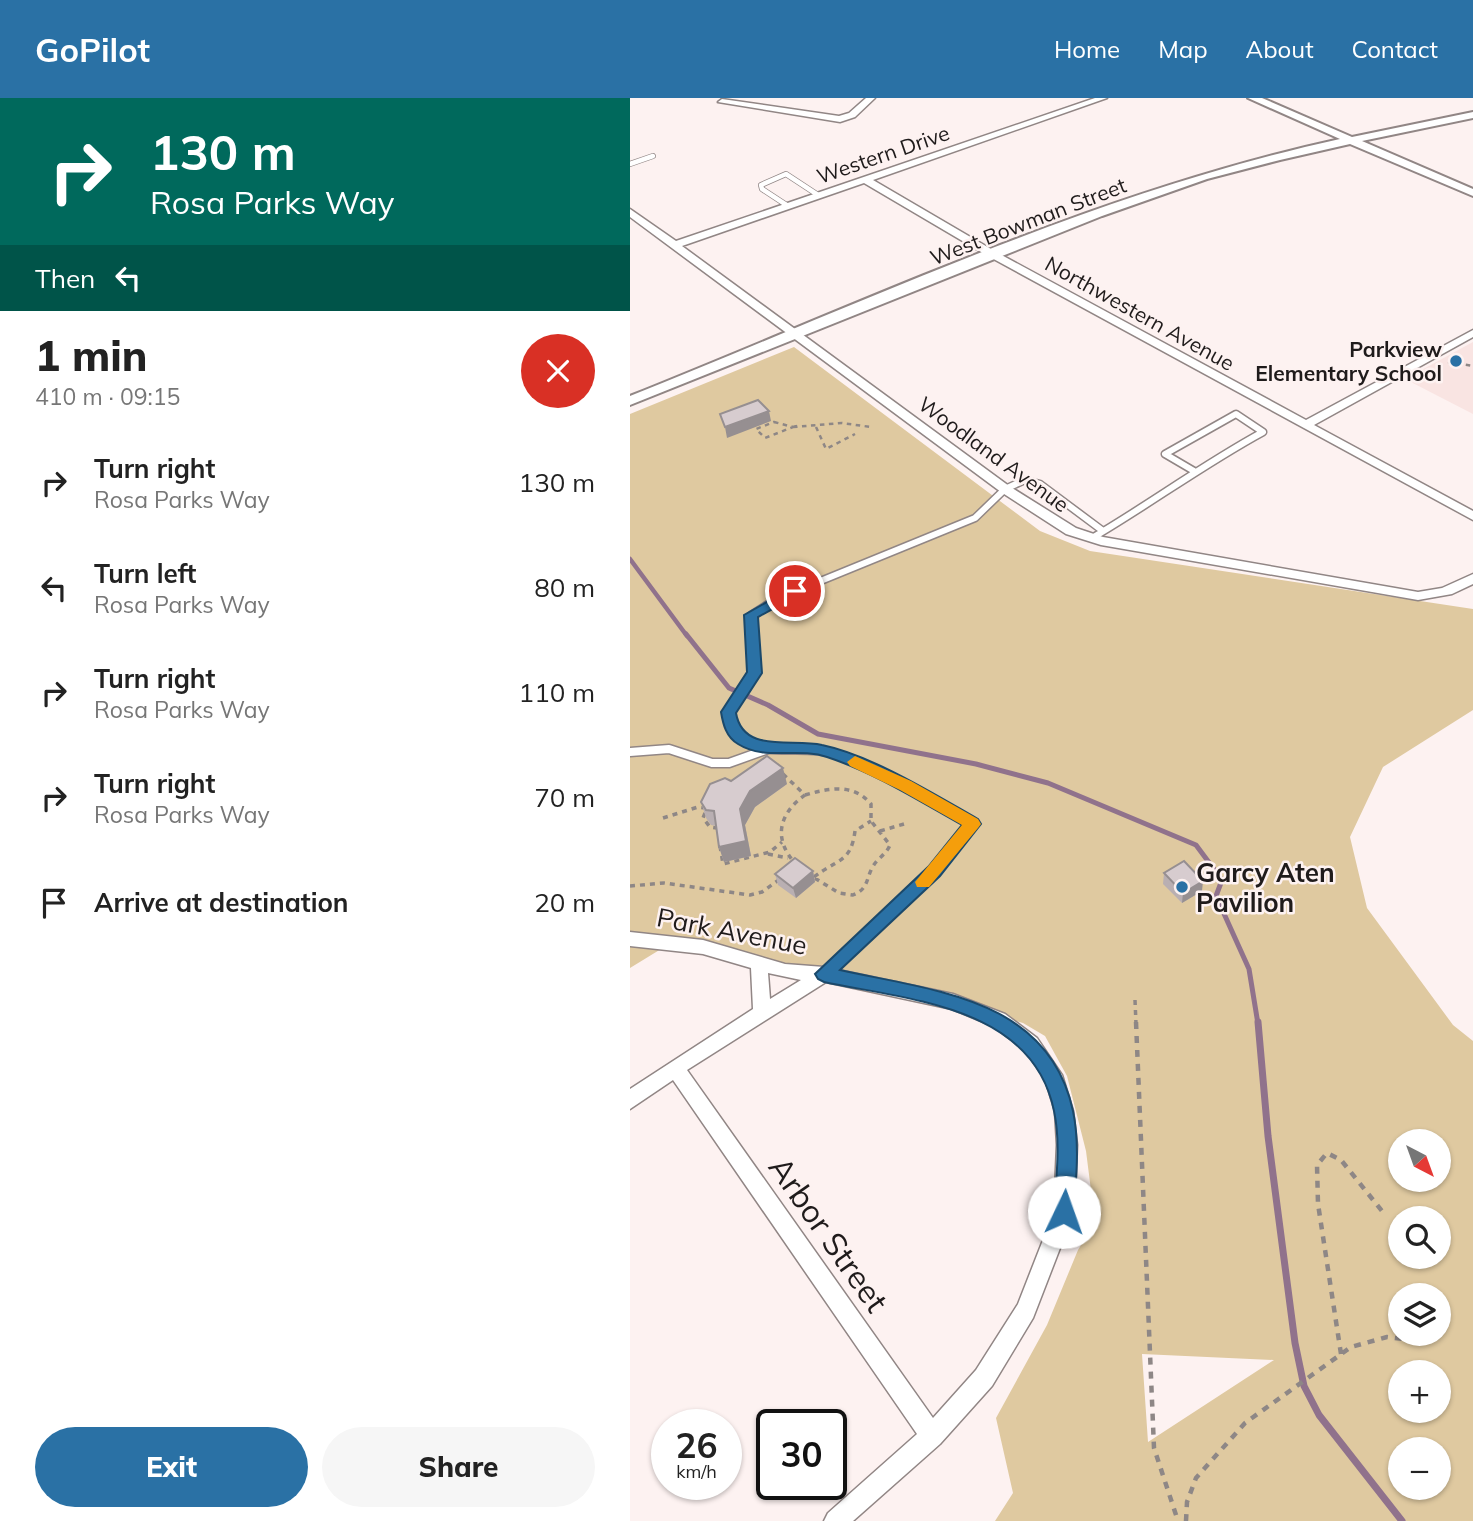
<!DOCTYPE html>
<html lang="en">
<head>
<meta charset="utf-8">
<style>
	body { margin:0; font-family:Mulish,sans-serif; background:#f6f6f6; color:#222; height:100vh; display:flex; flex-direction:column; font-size:26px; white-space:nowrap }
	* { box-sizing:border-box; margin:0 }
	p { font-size:23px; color:#767676 }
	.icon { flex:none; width:38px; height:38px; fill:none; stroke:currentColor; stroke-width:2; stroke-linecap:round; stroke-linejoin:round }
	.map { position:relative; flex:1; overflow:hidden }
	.details { display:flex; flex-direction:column; background:#fff; width:630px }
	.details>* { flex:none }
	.top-card { background:#00695c; color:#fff; overflow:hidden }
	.needle { width:46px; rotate:139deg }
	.buttons { position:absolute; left:758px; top:1031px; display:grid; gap:14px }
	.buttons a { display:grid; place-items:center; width:63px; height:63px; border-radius:50%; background:#fff; box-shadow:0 2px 5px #0004; font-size:35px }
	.speed { position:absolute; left:21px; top:1311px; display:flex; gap:14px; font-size:35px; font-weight:700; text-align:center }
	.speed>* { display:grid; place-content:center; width:91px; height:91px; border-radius:50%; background:#fff; box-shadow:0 2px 5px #0004; line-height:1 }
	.speed small { font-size:18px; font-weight:400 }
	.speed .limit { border:4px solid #111; border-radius:10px; background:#fff; color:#111 }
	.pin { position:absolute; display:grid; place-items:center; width:60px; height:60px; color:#fff; margin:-30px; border:4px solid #fff; border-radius:50%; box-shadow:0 2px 7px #0007 }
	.me { position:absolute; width:77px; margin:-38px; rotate:3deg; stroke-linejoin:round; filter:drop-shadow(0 0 5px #0008) }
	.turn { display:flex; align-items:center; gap:24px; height:147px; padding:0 35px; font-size:32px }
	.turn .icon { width:91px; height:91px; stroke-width:2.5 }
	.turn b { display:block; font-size:49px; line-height:60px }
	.then { display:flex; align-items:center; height:66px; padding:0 35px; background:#0003; gap:14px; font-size:26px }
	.round { display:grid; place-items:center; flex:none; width:74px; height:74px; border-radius:37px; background:#f6f6f6 }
	.head { display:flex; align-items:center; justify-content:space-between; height:119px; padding:0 35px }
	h1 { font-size:42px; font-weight:800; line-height:52px }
	.primary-button { display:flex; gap:14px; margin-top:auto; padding:14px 35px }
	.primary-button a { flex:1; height:80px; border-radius:42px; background:#2a71a5; color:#fff; font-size:28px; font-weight:800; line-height:80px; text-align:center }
	.primary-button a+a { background:#f6f6f6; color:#222 }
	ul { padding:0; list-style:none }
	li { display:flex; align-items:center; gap:21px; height:105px; padding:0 35px }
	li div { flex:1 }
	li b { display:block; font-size:26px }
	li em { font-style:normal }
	header { display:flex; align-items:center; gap:42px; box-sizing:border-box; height:98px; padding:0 35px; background:#2a71a5; color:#fff }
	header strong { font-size:33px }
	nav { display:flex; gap:38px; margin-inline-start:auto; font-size:24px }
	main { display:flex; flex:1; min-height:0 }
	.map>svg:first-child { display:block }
	.built { fill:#f9e4e2 }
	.green { fill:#dfc9a0; fill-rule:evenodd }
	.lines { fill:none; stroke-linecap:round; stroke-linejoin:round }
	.stream-far2 { stroke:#90728c; stroke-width:4.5 }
	.stream-far1 { stroke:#90728c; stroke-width:5 }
	.stream { stroke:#90728c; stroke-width:7 }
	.service-far2-casing { stroke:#918685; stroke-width:6 }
	.service-far1-casing { stroke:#918685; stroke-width:9 }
	.service-casing { stroke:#918685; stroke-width:11 }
	.minor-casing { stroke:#918685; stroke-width:3 }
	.tertiary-casing { stroke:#918685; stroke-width:4 }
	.path-far2 { stroke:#8e8786; stroke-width:2.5; stroke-dasharray:4.5 4.5; stroke-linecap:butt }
	.path-far1 { stroke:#8e8786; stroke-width:3.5; stroke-dasharray:5 5; stroke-linecap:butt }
	.path { stroke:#8e8786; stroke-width:4.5; stroke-dasharray:7 7; stroke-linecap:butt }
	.service-far2 { stroke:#fff; stroke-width:4.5 }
	.service-far1 { stroke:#fff; stroke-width:6 }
	.service { stroke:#fff; stroke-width:8 }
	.minor { fill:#fff; fill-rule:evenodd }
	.tertiary { fill:#fff; fill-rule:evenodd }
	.wall { fill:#b9afb2 }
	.shaded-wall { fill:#968f91 }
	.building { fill:#d7cccf; stroke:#968f91; stroke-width:2 }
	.route { fill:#2a71a5; stroke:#1b496b; stroke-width:2 }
	.slow { fill:#f59e0b }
	.poi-dot { fill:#2a71a5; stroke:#fdf2f1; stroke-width:2.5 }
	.labels { text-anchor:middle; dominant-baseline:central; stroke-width:5; stroke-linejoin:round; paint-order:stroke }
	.far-street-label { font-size:21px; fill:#1f1b1b; stroke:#fdf2f1 }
	.far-poi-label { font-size:21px; font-weight:bold; fill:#1f1b1b; stroke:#fdf2f1; text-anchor:end }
	.poi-label { font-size:26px; font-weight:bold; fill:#1f1b1b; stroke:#fdf2f1; text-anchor:start }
	.street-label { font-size:26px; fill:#1f1b1b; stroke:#fdf2f1 }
	.near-street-label { font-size:32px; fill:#1f1b1b; stroke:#fdf2f1 }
</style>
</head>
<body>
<header>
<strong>GoPilot</strong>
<nav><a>Home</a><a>Map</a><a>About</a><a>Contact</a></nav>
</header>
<main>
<section class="details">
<div class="top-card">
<div class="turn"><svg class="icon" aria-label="right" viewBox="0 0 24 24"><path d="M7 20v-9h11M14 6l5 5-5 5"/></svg><div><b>130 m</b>Rosa Parks Way</div></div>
<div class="then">Then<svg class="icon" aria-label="left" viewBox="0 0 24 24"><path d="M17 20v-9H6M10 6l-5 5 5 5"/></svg></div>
</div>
<div class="head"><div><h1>1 min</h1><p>410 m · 09:15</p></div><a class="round" style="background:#d93025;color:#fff"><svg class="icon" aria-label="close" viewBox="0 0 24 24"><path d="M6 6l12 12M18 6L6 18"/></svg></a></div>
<ul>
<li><svg class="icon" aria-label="right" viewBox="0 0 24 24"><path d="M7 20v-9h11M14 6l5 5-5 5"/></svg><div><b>Turn right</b><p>Rosa Parks Way</p></div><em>130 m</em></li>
<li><svg class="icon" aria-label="left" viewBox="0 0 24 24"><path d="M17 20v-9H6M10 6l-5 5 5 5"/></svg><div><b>Turn left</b><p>Rosa Parks Way</p></div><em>80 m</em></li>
<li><svg class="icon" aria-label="right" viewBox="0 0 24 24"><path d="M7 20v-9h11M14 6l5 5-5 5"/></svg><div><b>Turn right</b><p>Rosa Parks Way</p></div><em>110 m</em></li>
<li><svg class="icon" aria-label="right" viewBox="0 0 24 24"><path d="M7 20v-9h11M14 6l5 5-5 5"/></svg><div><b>Turn right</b><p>Rosa Parks Way</p></div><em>70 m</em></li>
<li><svg class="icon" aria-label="arrive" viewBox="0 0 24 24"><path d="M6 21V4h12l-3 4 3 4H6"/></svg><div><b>Arrive at destination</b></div><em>20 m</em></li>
</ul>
<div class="primary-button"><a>Exit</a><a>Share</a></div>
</section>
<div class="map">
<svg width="843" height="1423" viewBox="0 0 843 1423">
	<rect width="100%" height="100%" fill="#fdf2f1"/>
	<path class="built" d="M843,244V316L775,281Z"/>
	<path class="green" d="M164,249L410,433L460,453L843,511V612L753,669L720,739L737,810L823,927L843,943V1423H365L383,1395L366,1320L417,1227L448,1152L465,1124L456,1053L437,978L415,938L393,925L323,904L49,840L0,870V316ZM770,1043H808V1082H770ZM770,1120H808V1158H770ZM770,1197H808V1236H770ZM512,1256L644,1262L518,1344ZM770,1274H808V1312H770ZM770,1351H808V1390H770Z"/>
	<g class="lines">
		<path class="stream-far2" d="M0,461L57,538"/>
		<path class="stream-far1" d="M56,536L99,590L138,607L188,636L346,666L418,685L566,747L592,782L586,798L619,871L628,926"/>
		<path class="stream" d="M628,924L638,1038L665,1245L674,1288L689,1317L772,1423"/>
		<g class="service-far2-casing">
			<path id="service-far2" d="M0,66L23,58
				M158,108L132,91L131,87L156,76L188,97"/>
		</g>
		<g class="service-far1-casing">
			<path id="service-far1" d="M462,440C520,406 574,366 633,334L606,316L535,356L564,373
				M122,538L121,517L144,502L345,420L375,391L395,382L410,386L473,433"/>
		</g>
		<g class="service-casing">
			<path id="service" d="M122,536L124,575L98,614C99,625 102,636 112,642C138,659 174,646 202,655C252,671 297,700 342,726L305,773L194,876
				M0,654L39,651L82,665H99L141,650"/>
		</g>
		<g class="minor-casing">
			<path id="minor" d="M236,0H245L225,19L210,24L88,4L92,1L209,18L219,15Z
				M465,0H477L243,82L366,154L676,322L843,232V239L684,327L843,413V422L358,158L234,85L52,148L379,388L446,430L473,439L788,494L812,490L843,476V486L822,496L788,502L471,447L436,436L371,394L0,119V111L46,143Z
				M0,834L73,842L155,866L194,869L323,896L375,916L407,940L432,977L443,1013L447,1047L444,1114L403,1220L362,1288L310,1346L223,1423H194L198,1415L287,1336L43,982L0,1011V991L123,911L121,870L73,856L0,848ZM138,875L171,882L140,901ZM196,884L322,911L363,928L395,952L415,981L425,1013L427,1047L424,1114L388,1206L346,1272L303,1320L57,972Z"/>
		</g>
		<g class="tertiary-casing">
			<path id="tertiary" d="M618,0H632L722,39L843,14V20L732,43L843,91V98L720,46L650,62L577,81L472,118L0,307V298C233,205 463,95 710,41Z"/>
		</g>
		<path class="path-far2" d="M818,264L843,268
			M144,324L163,329L135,340L126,331Z
			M163,329L212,325L241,329
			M163,329L167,328
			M186,329L196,351L225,336"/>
		<path class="path-far1" d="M153,676L175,697C148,716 143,742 166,766
			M175,697C199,690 223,685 241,706V723L260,747C256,757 247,760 242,770C236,782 238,791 223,797L209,795L183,779
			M75,715L73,720L80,729L87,730V734
			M33,720L68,709L75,710
			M250,733L274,726
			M90,748L93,766L140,754L152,744
			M138,756L158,760
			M184,779C207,761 221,765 225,733L241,723
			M0,788L34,785L120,797L132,794L150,781
			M505,902L506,926"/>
		<path class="path" d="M506,924L524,1350L548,1423
			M711,1256L688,1106L687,1067L697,1055L711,1062L752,1113
			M556,1423L557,1404L566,1380L615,1325L721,1249L757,1239L773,1241"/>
		<use href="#service-far2" class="service-far2"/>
		<use href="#service-far1" class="service-far1"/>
		<use href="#service" class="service"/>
		<use href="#minor" class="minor"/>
		<use href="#tertiary" class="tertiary"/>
	</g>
	<path class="wall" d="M101,683L157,686L125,709L115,727L121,758L94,764L89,749L86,728L81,727L76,720L71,704Z
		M183,773L185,784L166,800L148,787L145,776Z
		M534,775L572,793L552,805L533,786Z"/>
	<path class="shaded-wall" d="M139,313L141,323L97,340L95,329Z
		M153,670L157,686L125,709L115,727L121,758L94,764L89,749L120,693Z
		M183,773L185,784L166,800L163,790Z
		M573,783L572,793L552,805L553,795Z"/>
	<path class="building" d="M128,302L139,313L95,329L90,316Z
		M137,658L153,670L120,693L110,711L116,743L89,749L84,713L76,712L71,704L80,686L95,680L101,683Z
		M165,760L183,773L163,790L145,776Z
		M554,763L573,783L553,795L534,775Z"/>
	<path class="route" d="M165,488L172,493L170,496L128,519L132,575L106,615C113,656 162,640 192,647C241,657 304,696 348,721L351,726L310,778L210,872C304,893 419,900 443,1013C450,1046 446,1081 444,1114L441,1121L434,1124L427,1121L424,1114C426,1080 431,1046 424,1013C403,908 279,902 194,884L188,881L185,876L299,768L332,727C289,703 245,675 197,659C168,649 135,663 108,646C96,639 93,626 91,614L117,574L114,517Z"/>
	<path class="slow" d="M225,658L281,683L348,721L351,726L348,730L299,789H287L285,784L332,727L270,692L220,668L217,664Z"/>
	<g class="poi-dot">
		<circle cx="826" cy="263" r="7"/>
		<circle cx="552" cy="789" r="7"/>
	</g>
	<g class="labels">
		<g class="far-street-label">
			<text transform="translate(253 56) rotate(-19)">Western Drive</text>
			<text transform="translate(398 123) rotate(-21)">West Bowman Street</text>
			<text transform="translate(510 215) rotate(29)">Northwestern Avenue</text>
			<text transform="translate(364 356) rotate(36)">Woodland Avenue</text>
		</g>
		<g class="far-poi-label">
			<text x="812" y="251">Parkview<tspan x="812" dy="24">Elementary School</tspan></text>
		</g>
		<g class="poi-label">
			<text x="566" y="774">Garcy Aten<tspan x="566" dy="30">Pavilion</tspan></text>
		</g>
		<g class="street-label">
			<text transform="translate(102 833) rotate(11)">Park Avenue</text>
		</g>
		<g class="near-street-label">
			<text transform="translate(199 1136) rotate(55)">Arbor Street</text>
		</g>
	</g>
</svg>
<div class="buttons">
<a><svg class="needle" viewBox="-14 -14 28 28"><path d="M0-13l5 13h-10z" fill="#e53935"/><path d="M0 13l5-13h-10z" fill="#767676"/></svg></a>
<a><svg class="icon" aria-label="search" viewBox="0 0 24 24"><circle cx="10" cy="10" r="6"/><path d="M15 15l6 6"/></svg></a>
<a><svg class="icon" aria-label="layers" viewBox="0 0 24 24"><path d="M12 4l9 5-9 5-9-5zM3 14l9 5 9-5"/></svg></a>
<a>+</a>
<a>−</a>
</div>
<div class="speed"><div>26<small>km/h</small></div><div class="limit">30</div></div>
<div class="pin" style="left:165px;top:493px;background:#d93025"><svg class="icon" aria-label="arrive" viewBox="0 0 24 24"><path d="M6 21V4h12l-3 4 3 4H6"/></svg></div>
<svg class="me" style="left:434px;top:1114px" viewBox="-20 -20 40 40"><circle r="19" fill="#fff"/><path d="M0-13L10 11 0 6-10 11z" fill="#2a71a5"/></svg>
</div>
</main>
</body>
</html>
